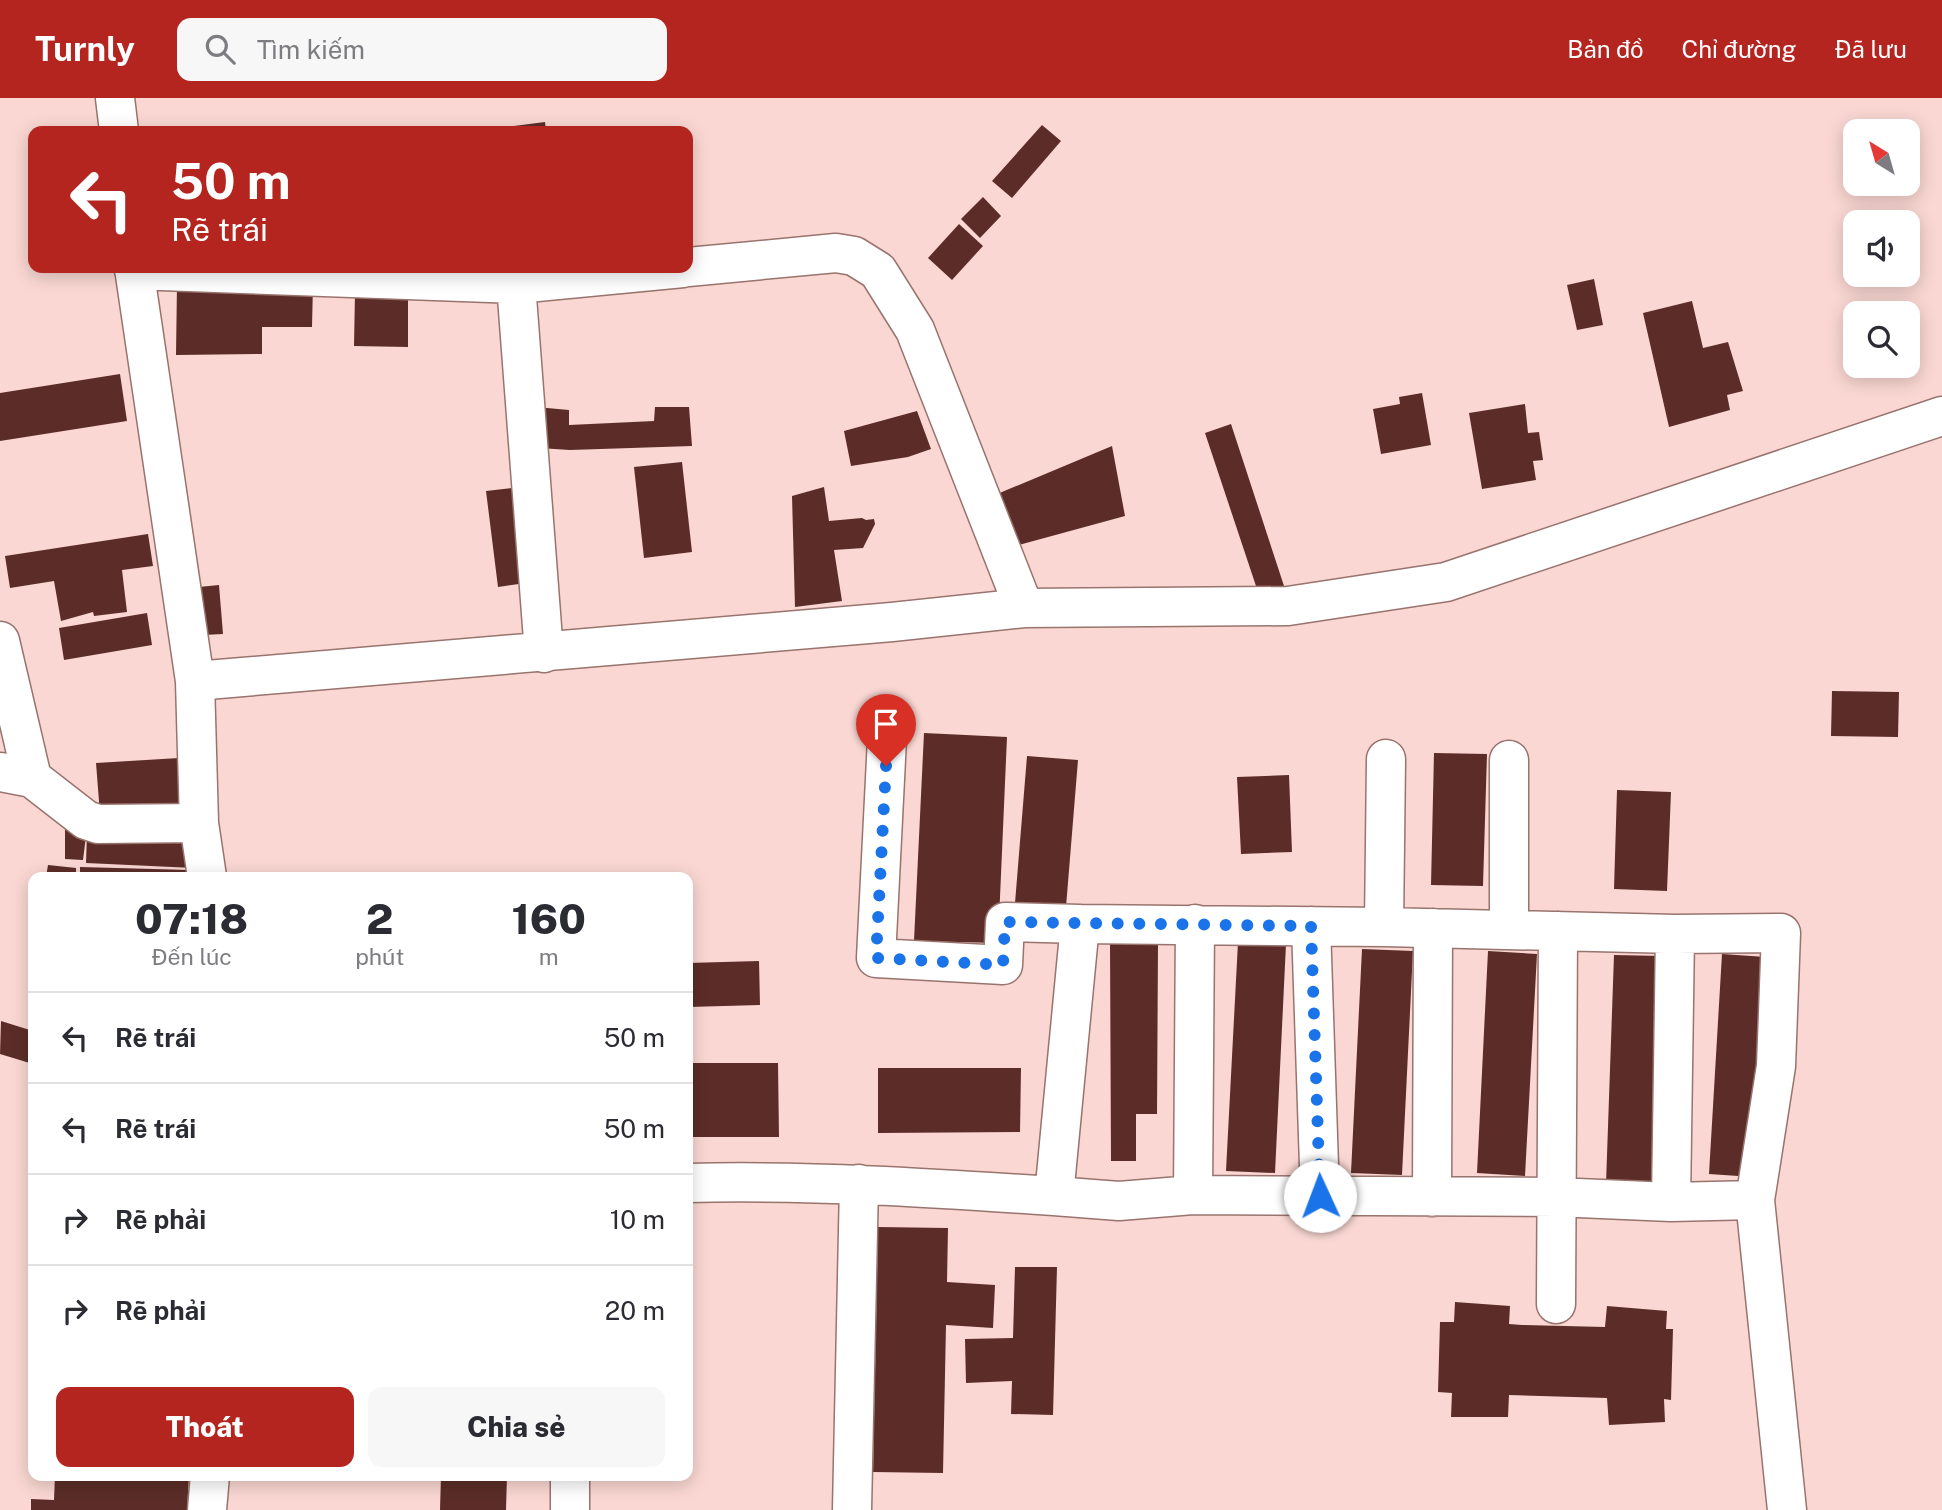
<!DOCTYPE html>
<html lang="vi">
<head>
<meta charset="utf-8">
<style>
	body { margin:0; font-family:"Public Sans",sans-serif; background:#f7f7f7; color:#2b2b33; height:100vh; display:flex; flex-direction:column; font-size:26px; white-space:nowrap }
	* { box-sizing:border-box; margin:0 }
	p { font-size:23px; color:#7c7c81 }
	.icon { flex:none; width:38px; height:38px; fill:none; stroke:currentColor; stroke-width:2; stroke-linecap:round; stroke-linejoin:round }
	.map { position:relative; flex:1; overflow:hidden }
	.side { position:absolute; left:28px; top:774px; width:665px; height:609px; display:flex; flex-direction:column; background:#fff; border-radius:14px; box-shadow:0 4px 18px #0003 }
	.side>* { flex:none }
	.hud { position:absolute; left:28px; top:28px; width:665px; height:147px; border-radius:14px; box-shadow:0 4px 18px #0003; background:#b52520; color:#fff; overflow:hidden }
	.needle { width:46px; rotate:323deg }
	.tools { position:absolute; left:1843px; top:21px; display:grid; gap:14px }
	.tools a { display:grid; place-items:center; width:77px; height:77px; border-radius:14px; background:#fff; box-shadow:0 4px 18px #0003; font-size:35px }
	.pin { position:absolute; display:grid; place-items:center; width:60px; height:60px; color:#fff; margin:-72px -30px; border-radius:50% 50% 50% 0; rotate:-45deg; box-shadow:0 0 7px #0007 }
	.pin .icon { rotate:45deg }
	.me { position:absolute; width:77px; margin:-38px; rotate:358deg; stroke-linejoin:round; filter:drop-shadow(0 0 5px #0008) }
	.turn { display:flex; align-items:center; gap:24px; height:147px; padding:0 28px; font-size:32px }
	.turn .icon { width:91px; height:91px; stroke-width:2.5 }
	.turn b { display:block; font-size:49px; line-height:60px }
	.eta { display:flex; justify-content:space-evenly; align-items:center; height:119px; text-align:center }
	.eta b { font-size:42px; font-weight:800; line-height:49px }
	.cta { display:flex; gap:14px; margin-top:auto; padding:14px 28px }
	.cta a { flex:1; height:80px; border-radius:14px; background:#b52520; color:#fff; font-size:28px; font-weight:800; line-height:80px; text-align:center }
	.cta a+a { background:#f7f7f7; color:#2b2b33 }
	ul { padding:0; list-style:none }
	li { display:flex; align-items:center; gap:21px; height:91px; padding:0 28px; border-top:2px solid #e1e1e2 }
	li div { flex:1 }
	li b { display:block; font-size:26px }
	li em { font-style:normal }
	header { display:flex; align-items:center; gap:42px; box-sizing:border-box; height:98px; padding:0 35px; background:#b52520; color:#fff }
	header strong { font-size:33px }
	nav { display:flex; gap:38px; margin-inline-start:auto; font-size:24px }
	.search { width:490px; height:63px; background:#f7f7f7; display:flex; align-items:center; gap:18px; box-sizing:border-box; padding:0 24px; border-radius:14px; color:#7c7c81; font-size:26px }
	.map>svg:first-child { display:block }
	.building { fill:#5c2d28 }
	.lines { fill:none; stroke-linecap:round; stroke-linejoin:round }
	.minor-casing { stroke:#99736e; stroke-width:41 }
	.minor { stroke:#fff; stroke-width:38 }
	.route { stroke:#1a73e8; stroke-width:12; stroke-dasharray:0 21.6 }
</style>
</head>
<body>
<header>
<strong>Turnly</strong>
<div class="search"><svg class="icon" aria-label="search" viewBox="0 0 24 24"><circle cx="10" cy="10" r="6"/><path d="M15 15l6 6"/></svg>Tìm kiếm</div>
<nav><a>Bản đồ</a><a>Chỉ đường</a><a>Đã lưu</a></nav>
</header>
<div class="map">
<svg width="1942" height="1412" viewBox="0 0 1942 1412">
	<rect width="100%" height="100%" fill="#fad7d2"/>
	<path class="building" d="M545,24L546,33H492L491,31Z
		M1042,27L1061,43L1012,100L992,83Z
		M983,99L1001,118L980,140L961,121Z
		M959,126L983,148L952,182L928,160Z
		M1594,181L1603,227L1577,232L1567,187Z
		M177,186H313L312,229H262V256L176,257Z
		M355,194H408V249L354,248Z
		M1692,203L1703,250L1728,244L1743,293L1727,297L1730,312L1669,329L1643,215Z
		M120,276L127,323L0,343V295Z
		M1422,295L1431,347L1381,356L1373,311L1400,306L1399,299Z
		M1525,306L1528,335L1539,334L1543,362L1533,363L1536,382L1482,391L1469,315Z
		M536,309L569,312V327L654,323L655,309H689L692,348L570,352L539,350Z
		M917,313L931,351L908,359L851,368L844,333Z
		M1231,326L1285,491L1260,500L1205,335Z
		M1112,348L1125,418L1008,450L990,399Z
		M682,364L692,454L644,460L634,369Z
		M521,389L533,484L498,489L486,393Z
		M824,389L829,423L862,420L866,422L874,421L875,426L863,450L834,452L842,503L795,509L792,398Z
		M148,436L153,468L122,472L127,514L94,518L93,514L61,523L54,483L10,490L5,458Z
		M219,487L223,536L203,537L199,489Z
		M147,515L152,547L64,562L59,530Z
		M1832,593L1899,594L1898,639L1831,638Z
		M924,635L1007,639L998,845L914,843Z
		M1434,655L1487,656L1483,788L1431,787Z
		M1027,658L1078,662L1066,809L1015,805Z
		M179,660L183,710L100,716L96,665Z
		M1289,677L1292,754L1241,756L1237,679Z
		M1617,692L1671,694L1667,793L1614,791Z
		M65,716L87,730L83,762L65,761Z
		M87,735L195,739L194,770L86,765Z
		M48,767L76,770V779H46Z
		M80,769L189,772V779H80Z
		M1110,844L1158,846L1157,1016H1136V1063H1111Z
		M1238,844L1286,846L1275,1075L1226,1073Z
		M1362,851L1413,853L1402,1077L1351,1075Z
		M1488,853L1537,856L1525,1078L1477,1075Z
		M1722,856L1766,859L1753,1079L1709,1076Z
		M1614,857L1663,858L1655,1087L1606,1086Z
		M759,863L760,907L688,909V865Z
		M1,923L33,933V966L0,956Z
		M688,965H778L779,1039H688Z
		M878,970H1021L1020,1034L878,1035Z
		M878,1129L948,1130L947,1184L995,1187L993,1230L946,1227L943,1375L873,1374Z
		M1015,1169H1057L1053,1317L1011,1316L1012,1283L966,1285L965,1241L1013,1240Z
		M1455,1204L1510,1208L1509,1226L1522,1227L1605,1229L1607,1208L1667,1213L1666,1231H1673L1671,1302L1664,1301L1665,1324L1609,1327L1607,1300L1509,1297L1508,1319H1451L1452,1295L1438,1294L1440,1224H1454Z
		M55,1377H189L187,1412H31V1401L54,1402Z
		M441,1377H507L506,1412H440Z"/>
	<g class="lines">
		<g class="minor-casing">
			<path id="minor" d="M115,0L119,33
				M688,169L836,155L854,158L878,173L915,232L1024,510
				M134,170L195,583L199,725L207,779
				M134,172L516,186L683,170
				M516,186L544,555
				M0,543L32,680
				M195,583L892,524L1024,510L1288,508L1446,484L1942,318
				M887,641L876,860L1003,867L1005,824L1080,826L1054,1098L1119,1103L1193,1097L1555,1099L1671,1104L1755,1102
				M0,674L32,680L86,722L98,726L199,725
				M1080,826L1384,829L1675,836L1781,835L1776,968L1755,1102L1787,1412
				M1311,828L1320,1098
				M1384,829L1386,661
				M1509,832V662
				M688,1085C810,1082 932,1090 1054,1098
				M1193,1097L1195,826
				M1432,1099L1433,830
				M1671,1104L1675,836
				M1556,1206L1558,833
				M207,1412L210,1377
				M570,1412V1377
				M852,1412L859,1086"/>
		</g>
		<use href="#minor" class="minor"/>
	</g>
	<g class="lines">
		<path class="route" d="M886,668L876,860L1003,867L1005,824L1311,828L1320,1098"/>
	</g>
</svg>
<div class="tools">
<a><svg class="needle" viewBox="-14 -14 28 28"><path d="M0-13l5 13h-10z" fill="#e53935"/><path d="M0 13l5-13h-10z" fill="#7c7c81"/></svg></a>
<a><svg class="icon" aria-label="sound" viewBox="0 0 24 24"><path d="M4 9h4l5-4v14l-5-4H4zM17 9q2 3 0 6"/></svg></a>
<a><svg class="icon" aria-label="search" viewBox="0 0 24 24"><circle cx="10" cy="10" r="6"/><path d="M15 15l6 6"/></svg></a>
</div>
<div class="pin" style="left:886px;top:668px;background:#d93025"><svg class="icon" aria-label="arrive" viewBox="0 0 24 24"><path d="M6 21V4h12l-3 4 3 4H6"/></svg></div>
<svg class="me" style="left:1320px;top:1098px" viewBox="-20 -20 40 40"><circle r="19" fill="#fff"/><path d="M0-13L10 11 0 6-10 11z" fill="#1a73e8"/></svg>
<div class="hud">
<div class="turn"><svg class="icon" aria-label="left" viewBox="0 0 24 24"><path d="M17 20v-9H6M10 6l-5 5 5 5"/></svg><div><b>50 m</b>Rẽ trái</div></div>
</div>
<section class="side">
<div class="eta">
<div><b>07:18</b><p>Đến lúc</p></div>
<div><b>2</b><p>phút</p></div>
<div><b>160</b><p>m</p></div>
</div>
<ul>
<li><svg class="icon" aria-label="left" viewBox="0 0 24 24"><path d="M17 20v-9H6M10 6l-5 5 5 5"/></svg><div><b>Rẽ trái</b></div><em>50 m</em></li>
<li><svg class="icon" aria-label="left" viewBox="0 0 24 24"><path d="M17 20v-9H6M10 6l-5 5 5 5"/></svg><div><b>Rẽ trái</b></div><em>50 m</em></li>
<li><svg class="icon" aria-label="right" viewBox="0 0 24 24"><path d="M7 20v-9h11M14 6l5 5-5 5"/></svg><div><b>Rẽ phải</b></div><em>10 m</em></li>
<li><svg class="icon" aria-label="right" viewBox="0 0 24 24"><path d="M7 20v-9h11M14 6l5 5-5 5"/></svg><div><b>Rẽ phải</b></div><em>20 m</em></li>
</ul>
<div class="cta"><a>Thoát</a><a>Chia sẻ</a></div>
</section>
</div>
</body>
</html>
